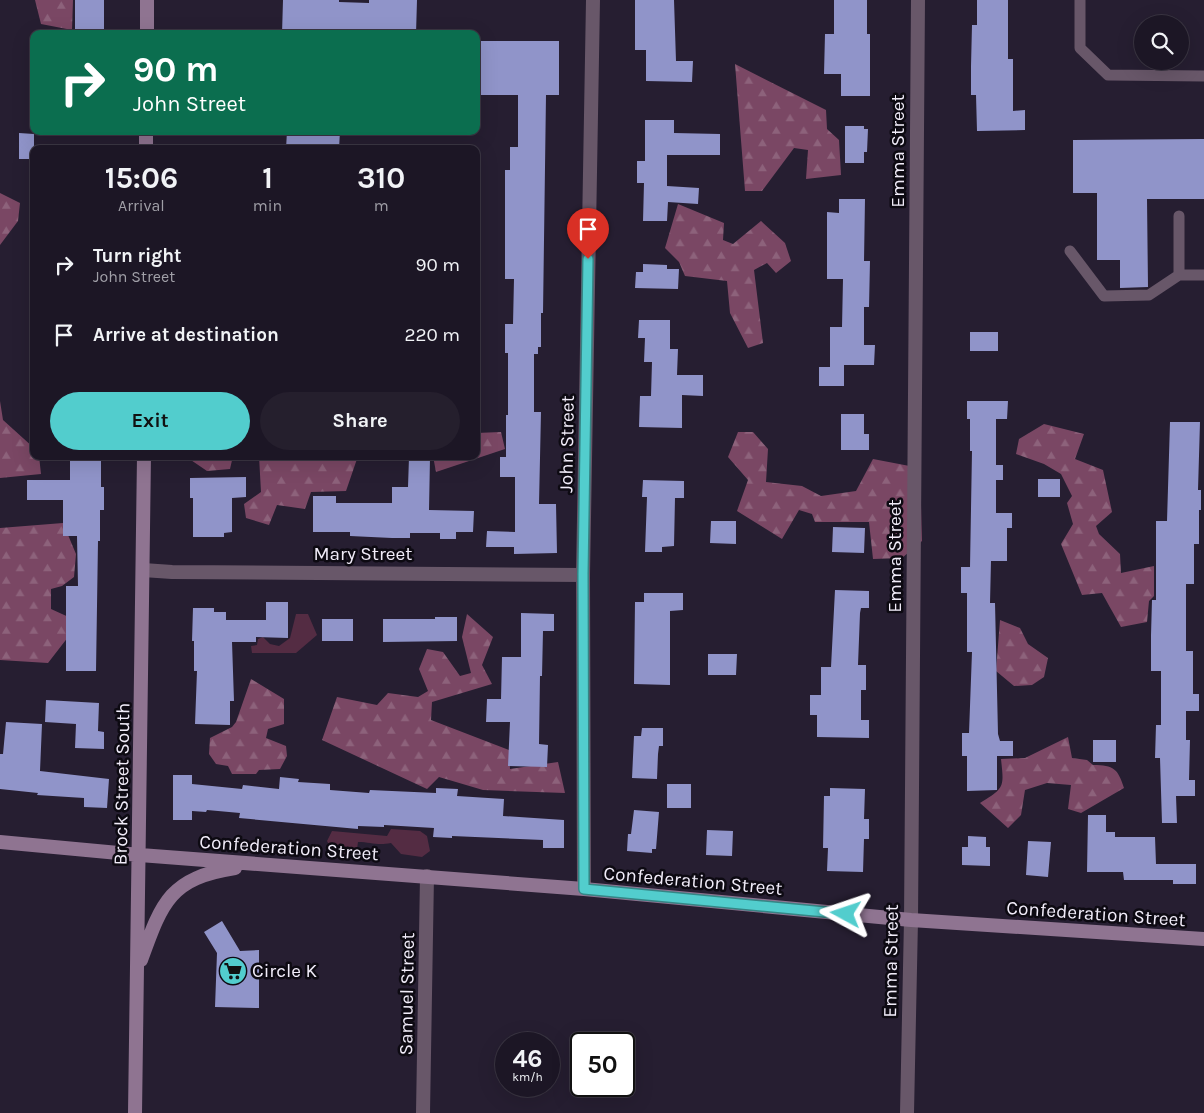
<!DOCTYPE html>
<html lang="en">
<head>
<meta charset="utf-8">
<style>
	body { margin:0; font-family:Karla,sans-serif; background:#251f2d; color:#f1f3f6; height:100vh; display:flex; flex-direction:column; font-size:19px; white-space:nowrap }
	* { box-sizing:border-box; margin:0 }
	p { font-size:16px; color:#a09fa7 }
	.icon { flex:none; width:28px; height:28px; fill:none; stroke:currentColor; stroke-width:2; stroke-linecap:round; stroke-linejoin:round }
	.map { position:relative; flex:1; overflow:hidden }
	.sheet { position:absolute; left:30px; top:145px; width:450px; height:315px; display:flex; flex-direction:column; background:#1c1625; border-radius:10px; box-shadow:0 5px 20px #0002,0 0 0 1px #3a3542 }
	.sheet>* { flex:none }
	.banner { position:absolute; left:30px; top:30px; width:450px; height:105px; border-radius:10px; box-shadow:0 5px 20px #0002,0 0 0 1px #3a3542; background:#0b6e4f; color:#fff; overflow:hidden }
	.tools { position:absolute; left:1134px; top:15px; display:grid; gap:10px }
	.tools a { display:grid; place-items:center; width:55px; height:55px; border-radius:50%; background:#1c1625; box-shadow:0 5px 20px #0002,0 0 0 1px #3a3542; font-size:25px }
	.speed { position:absolute; left:495px; top:1032px; display:flex; gap:10px; font-size:25px; font-weight:700; text-align:center }
	.speed>* { display:grid; place-content:center; width:65px; height:65px; border-radius:50%; background:#1c1625; box-shadow:0 5px 20px #0002,0 0 0 1px #3a3542; line-height:1 }
	.speed small { font-size:12px; font-weight:400 }
	.speed .limit { border:2px solid #111; border-radius:8px; background:#fff; color:#111 }
	.pin { position:absolute; display:grid; place-items:center; width:42px; height:42px; color:#fff; margin:-51px -21px; border-radius:50% 50% 50% 0; rotate:-45deg; box-shadow:0 0 5px #0007 }
	.pin .icon { rotate:45deg }
	.me { position:absolute; width:55px; margin:-28px; rotate:275deg; stroke-linejoin:round; filter:drop-shadow(0 0 4px #0008) }
	.turn { display:flex; align-items:center; gap:18px; height:105px; padding:0 20px; font-size:22px }
	.turn .icon { width:65px; height:65px; stroke-width:2.5 }
	.turn b { display:block; font-size:35px; line-height:42px }
	.eta { display:flex; justify-content:space-evenly; align-items:center; height:85px; text-align:center }
	.eta b { font-size:30px; font-weight:700; line-height:35px }
	.cta { display:flex; gap:10px; margin-top:auto; padding:10px 20px }
	.cta a { flex:1; height:58px; border-radius:30px; background:#52cdcd; color:#111; font-size:20px; font-weight:700; line-height:58px; text-align:center }
	.cta a+a { background:#251f2d; color:#f1f3f6 }
	ul { padding:0; list-style:none }
	li { display:flex; align-items:center; gap:15px; height:70px; padding:0 20px }
	li div { flex:1 }
	li b { display:block; font-size:19px }
	li em { font-style:normal }
	.map>svg:first-child { display:block }
	.green { fill:#542c43 }
	.forest { fill:url(#forest-firs) }
	.building { fill:#9094c9 }
	.lines { fill:none; stroke-linecap:round; stroke-linejoin:round }
	.service { stroke:#685769; stroke-width:11 }
	.minor { stroke:#685769; stroke-width:14 }
	.secondary { stroke:#8f7491; stroke-width:14 }
	.route-casing { stroke:#358585; stroke-width:12 }
	.route { stroke:#52cdcd; stroke-width:9 }
	.labels { text-anchor:middle; dominant-baseline:central; stroke-width:5; stroke-linejoin:round; paint-order:stroke }
	.street-label { font-size:19px; fill:#f1ecf9; stroke:#0d0a12 }
	.poi-label { font-size:19px; fill:#f1ecf9; stroke:#0d0a12; text-anchor:start }
</style>
</head>
<body>
<div class="map">
<svg width="1204" height="1113" viewBox="0 0 1204 1113">
	<defs>
		<pattern id="forest-firs" width="22" height="20" patternUnits="userSpaceOnUse" patternTransform="scale(1.25)"><rect width="22" height="20" fill="#7a4764"/><path d="M5 1l3.5 6h-7zM16 11l3.5 6h-7z" fill="#8d627b"/></pattern>
	</defs>
	<rect width="100%" height="100%" fill="#261e31"/>
	<path class="green" d="M296,614H308L317,635L296,653H252L251,646L257,645L258,639L263,637L270,644L279,646L290,638Z
		M391,829L420,831L427,836L430,851L422,857L401,854L391,843C377,846 371,842 358,842L356,856L334,854L327,841L332,831L387,836Z"/>
	<path class="forest" d="M35,0H73L72,30L41,24Z
		M735,64L826,110L827,129L839,140L841,175L806,179L808,150L794,148L762,191H745Z
		M0,193L20,203L18,221L0,245Z
		M678,204L724,223L723,240L733,244L761,221L785,243L791,261L776,273L767,263L754,270L763,343L748,348L730,313L727,281L685,276L679,262L665,248Z
		M0,401L3,420L34,448V456H39L41,474L0,478Z
		M1044,424L1084,434L1075,459L1103,470L1112,512L1096,526L1099,534L1120,554L1121,573L1154,566V596L1149,601L1147,622L1121,627L1102,593L1082,595L1061,544L1073,524L1067,503L1072,496L1061,474L1044,464L1016,454L1019,439Z
		M501,432L505,449L436,472L433,456H476V433Z
		M738,432H753L768,449L766,482L802,486L821,496L856,491L873,459L920,468L922,541L902,558L873,559L869,522H815L812,514L799,510L782,539L737,511L748,480L728,457Z
		M185,456H233L230,469L207,471Z
		M259,456H358L346,491L311,492L305,509L277,505L269,525L246,518L244,504L261,492Z
		M63,523L76,554L74,577L62,586L51,589V609L73,619L72,632L48,663L0,660V528Z
		M467,614L493,637L482,665L492,684L432,702L431,720L509,750L510,769L558,762L565,793L483,790L439,777L427,789L322,740L337,697L377,705L388,693L418,697L428,691L419,669L427,649L443,652L460,676L471,673L462,637Z
		M1000,620L1020,628L1028,644L1048,658L1044,677L1032,685L1014,686L996,671Z
		M251,679L284,699V724L268,729L266,738L286,746L287,756L280,769L259,770L256,774H232L228,766L216,764L209,754L210,738L232,727L236,722Z
		M1068,737L1072,758L1087,760L1093,765C1114,765 1118,769 1124,788L1081,813L1068,809L1071,785L1047,783L1025,790L1021,815L1008,828L980,803C1005,788 1004,787 1001,759L1025,758Z"/>
	<path class="building" d="M75,0H104V34H75Z
		M283,0H339V2L369,3V0H417L416,34H282Z
		M635,0H674L676,61H693L692,82L646,81V50H635Z
		M834,0H867V34H870V96H841V74H824L825,34H834Z
		M977,0H1008V59H1013V111L1025,110V130L977,131L976,95H971V66L972,25H977Z
		M476,41H559V95H546L543,313H541V347H538V354H534V412H541L539,504H556L557,553L514,554V547H486L487,531L515,532V477H500V457H506V415H508V353H505V324H513L514,279H505V170H510V147H518V95H476Z
		M645,120H674V133L720,134V155H667V186L699,188L698,204L668,202L667,221H643L644,183H637V161H645Z
		M845,126H864V129H868L867,152H864V163H845Z
		M287,131H340L339,149H286Z
		M19,133L34,134V159H19Z
		M1204,139V199H1147L1148,287L1120,288V260H1097V193H1073V140Z
		M839,199H865L864,261H870L869,307H864V345H875L874,365H844V386H819V367H830V327H842L843,279H827V212L839,213Z
		M643,264L667,265V269H679L678,289L635,288L636,272H643Z
		M639,320H670V349H678L677,375H703V396L682,395V428L639,427L640,396H651L652,362H644L645,338H638Z
		M970,332H998V351H970Z
		M967,401H1008L1007,419H996V465H1003V480H996V513H1012V528H1007V561H991L990,603H995L998,734L1000,741H1013V756H997V790L967,791V756H962V733H969L972,652H967V593H961V567H970L972,451H970V419H967Z
		M841,414H864V434H869V450H841Z
		M1170,422H1200L1198,490H1201V510H1199V544H1194V584H1186V651H1193V694H1199V711H1186V740H1190L1189,780H1195V796H1176L1177,823H1162L1160,758H1155L1156,725H1161V671H1151V635L1152,600H1156V521H1167Z
		M70,456H101V487H104V510H100V541H98L96,671H66V586H78L77,536H63V500H27V480H70Z
		M409,457L430,458L429,510L474,511L473,532H456V539H440V533H410V538H392L350,536V532H313V496H336V503H392V487H408Z
		M246,477V497L232,498V532L224,533V537H193V498H190V478Z
		M1038,479H1060V497H1038Z
		M643,480L684,481V498H675L674,546L662,547V552H645L647,497H642Z
		M711,521H736V544L710,543Z
		M833,527L865,528L864,553L832,552Z
		M835,590L869,591V608H861L860,613L858,665H866V690H861V720H869V738L817,737V715H810V695H821V667H831Z
		M644,593H683V610L670,611V685L634,684L635,602H644Z
		M266,602H288V638L256,637V642H232L234,701H230V725L195,724L197,671H194V641H192L193,608H214V612H226V620H266Z
		M521,613L554,614V631H543L542,676H540L539,744L548,745L547,767L508,766L510,722H486L487,699H501L502,657H521Z
		M435,617H457V641L383,642V619H435Z
		M322,619H353V641H322Z
		M708,654H737L736,675H708Z
		M46,700L99,703L98,731L104,732V749L75,748L76,724L45,722Z
		M6,722L42,724L40,771L109,779L107,808L84,807V798L37,795L38,793L0,789V754H3Z
		M642,728H663V746H659L658,754L657,779L632,778L634,736H641Z
		M1093,740H1116V762H1093Z
		M173,775H192V784L242,789L243,785L279,789L280,777L299,779L298,782L330,784V790L369,793L370,790L436,793V788L458,789L457,796L504,799L503,816L564,820V848H543V840L452,836V838L433,837L434,828L384,825V827L358,826V829L239,818L240,813L207,810L206,812L192,811V820H173Z
		M667,784H691V808H667Z
		M830,788L865,789L864,819H869V839H864L863,872L827,871L828,848H823L824,796H830Z
		M634,810L659,812L656,849H652V853L627,851L628,834H631Z
		M1088,815H1106V832H1115V837H1155L1156,864H1196V884H1173V880H1124L1123,872H1087Z
		M707,830L733,831L732,856L706,855Z
		M968,836L986,837V847H990V866L962,865V847H968Z
		M1028,841L1051,842L1048,877L1026,875Z
		M222,921L240,951L259,950V1008L215,1007L217,953L204,932Z"/>
	<g class="lines">
		<path class="service" d="M1080,0V48L1108,75L1204,76
			M1179,216V275H1204
			M1070,251L1104,296L1149,295L1179,275"/>
		<path class="minor" d="M143,570L172,572L583,575
			M584,889L583,575L593,0
			M423,1113L427,876
			M907,1113L911,920L918,0"/>
		<path class="secondary" d="M147,34V0
			M146,149V131
			M0,842L140,855L584,889L911,920L1204,939
			M141,960C162,902 170,878 235,868
			M135,1113L144,456"/>
	</g>
	<g class="lines">
		<g class="route-casing">
			<path id="route" d="M588,259L583,574L584,889L846,914"/>
		</g>
		<use href="#route" class="route"/>
	</g>
	<defs>
		<g id="supermarket-disc" transform="scale(1.4375)"><circle r="9.5" fill="#52cdcd" stroke="#0d0a12"/><path d="M-6-5.5h2.5l.6 2H6L4.5 2H-2.5L-4.4-4H-6ZM-1.5 3.2a1.3 1.3 0 1 0 .1 0ZM3 3.2a1.3 1.3 0 1 0 .1 0Z" fill="#111"/></g>
	</defs>
	<g fill-rule="evenodd">
		<use href="#supermarket-disc" x="233" y="971"/>
	</g>
	<g class="labels">
		<g class="street-label">
			<text transform="translate(898 151) rotate(-90)">Emma Street</text>
			<text transform="translate(567 444) rotate(-89)">John Street</text>
			<text x="363" y="554">Mary Street</text>
			<text transform="translate(895 556) rotate(-90)">Emma Street</text>
			<text transform="translate(122 784) rotate(-89)">Brock Street South</text>
			<text transform="translate(289 848) rotate(4)">Confederation Street</text>
			<text transform="translate(693 881) rotate(5)">Confederation Street</text>
			<text transform="translate(1096 914) rotate(4)">Confederation Street</text>
			<text transform="translate(891 961) rotate(-89)">Emma Street</text>
			<text transform="translate(407 994) rotate(-89)">Samuel Street</text>
		</g>
		<g class="poi-label">
			<text x="252" y="971">Circle K</text>
		</g>
	</g>
</svg>
<div class="tools">
<a><svg class="icon" aria-label="search" viewBox="0 0 24 24"><circle cx="10" cy="10" r="6"/><path d="M15 15l6 6"/></svg></a>
</div>
<div class="speed"><div>46<small>km/h</small></div><div class="limit">50</div></div>
<div class="pin" style="left:588px;top:259px;background:#d93025"><svg class="icon" aria-label="arrive" viewBox="0 0 24 24"><path d="M6 21V4h12l-3 4 3 4H6"/></svg></div>
<svg class="me" style="left:846px;top:914px" viewBox="-20 -20 40 40"><path d="M0-17L14 15 0 8-14 15z" fill="#52cdcd" stroke="#fff" stroke-width="4"/></svg>
<div class="banner">
<div class="turn"><svg class="icon" aria-label="right" viewBox="0 0 24 24"><path d="M7 20v-9h11M14 6l5 5-5 5"/></svg><div><b>90 m</b>John Street</div></div>
</div>
<section class="sheet">
<div class="eta">
<div><b>15:06</b><p>Arrival</p></div>
<div><b>1</b><p>min</p></div>
<div><b>310</b><p>m</p></div>
</div>
<ul>
<li><svg class="icon" aria-label="right" viewBox="0 0 24 24"><path d="M7 20v-9h11M14 6l5 5-5 5"/></svg><div><b>Turn right</b><p>John Street</p></div><em>90 m</em></li>
<li><svg class="icon" aria-label="arrive" viewBox="0 0 24 24"><path d="M6 21V4h12l-3 4 3 4H6"/></svg><div><b>Arrive at destination</b></div><em>220 m</em></li>
</ul>
<div class="cta"><a>Exit</a><a>Share</a></div>
</section>
</div>
</body>
</html>
